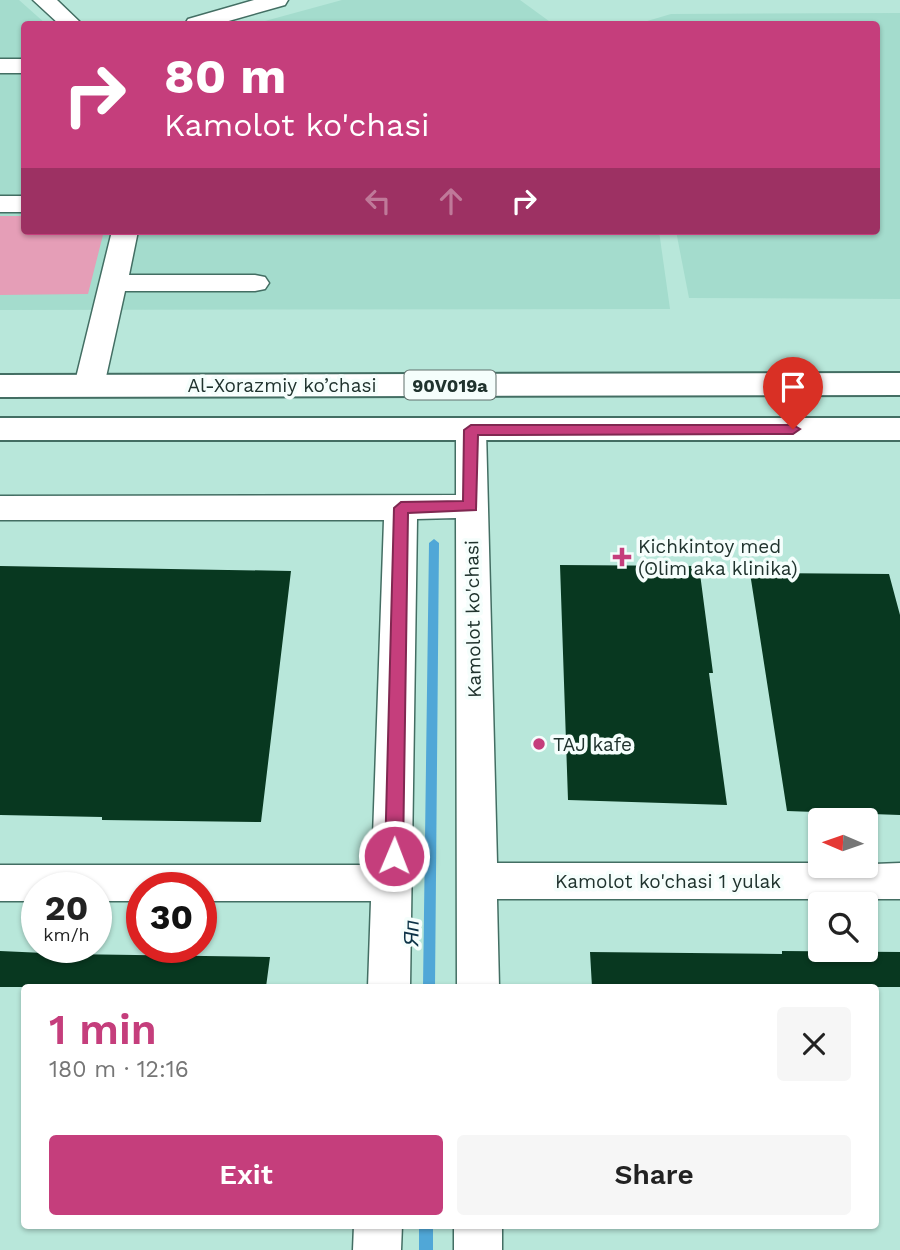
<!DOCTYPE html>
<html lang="en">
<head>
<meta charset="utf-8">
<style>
	body { margin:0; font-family:"Work Sans",sans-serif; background:#f6f6f6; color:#222; height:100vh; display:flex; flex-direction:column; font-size:26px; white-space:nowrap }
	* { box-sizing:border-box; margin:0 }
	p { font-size:23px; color:#767676 }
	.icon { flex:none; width:38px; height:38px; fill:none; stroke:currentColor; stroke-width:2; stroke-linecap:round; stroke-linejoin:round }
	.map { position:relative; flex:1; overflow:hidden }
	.sheet { position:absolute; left:21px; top:984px; width:858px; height:245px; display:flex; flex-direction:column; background:#fff; border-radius:7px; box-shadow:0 2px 5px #0004 }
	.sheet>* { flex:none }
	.hud { position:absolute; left:21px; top:21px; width:859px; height:214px; border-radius:7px; box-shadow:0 2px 5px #0004; background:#c53e7c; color:#fff; overflow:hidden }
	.needle { width:46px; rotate:272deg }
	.fabs { position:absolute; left:808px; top:808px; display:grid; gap:14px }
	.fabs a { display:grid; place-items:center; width:70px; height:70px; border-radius:7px; background:#fff; box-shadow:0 2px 5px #0004; font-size:35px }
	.speed { position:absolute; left:21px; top:872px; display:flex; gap:14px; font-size:35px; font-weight:700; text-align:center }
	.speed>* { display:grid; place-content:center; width:91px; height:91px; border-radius:50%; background:#fff; box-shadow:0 2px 5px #0004; line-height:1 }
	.speed small { font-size:18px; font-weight:400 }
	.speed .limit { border:10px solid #d22; background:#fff; color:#111 }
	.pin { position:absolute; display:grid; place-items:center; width:60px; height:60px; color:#fff; margin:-72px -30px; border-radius:50% 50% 50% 0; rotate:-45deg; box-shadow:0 0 7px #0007 }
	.pin .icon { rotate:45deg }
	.me { position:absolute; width:77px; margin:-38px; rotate:1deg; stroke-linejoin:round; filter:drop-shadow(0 0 5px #0008) }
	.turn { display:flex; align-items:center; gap:24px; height:147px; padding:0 28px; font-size:32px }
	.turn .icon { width:91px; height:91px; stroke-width:2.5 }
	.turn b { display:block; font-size:49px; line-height:60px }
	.lanes { display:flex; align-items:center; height:66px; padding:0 28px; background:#0003; justify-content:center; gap:35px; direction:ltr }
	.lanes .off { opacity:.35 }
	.round { display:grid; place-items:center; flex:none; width:74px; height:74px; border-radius:7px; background:#f6f6f6 }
	.overview { display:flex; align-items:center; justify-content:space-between; height:119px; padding:0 28px }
	h1 { font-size:42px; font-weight:600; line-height:52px; color:#c53e7c }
	.cta { display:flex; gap:14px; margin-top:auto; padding:14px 28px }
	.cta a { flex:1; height:80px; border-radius:7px; background:#c53e7c; color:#fff; font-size:28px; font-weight:600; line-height:80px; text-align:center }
	.cta a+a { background:#f6f6f6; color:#222 }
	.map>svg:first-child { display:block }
	.built { fill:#a4dccd }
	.green { fill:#e59eb7 }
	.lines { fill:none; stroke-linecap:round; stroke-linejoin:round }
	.stream { fill:#50a7d7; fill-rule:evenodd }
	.building { fill:#083820 }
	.minor-casing { stroke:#436e63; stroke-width:3 }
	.major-casing { stroke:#436e63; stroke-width:4 }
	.minor { fill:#fff; fill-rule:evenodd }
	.major { fill:#fff; fill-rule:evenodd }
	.route { fill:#c53e7c; stroke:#802851; stroke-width:2 }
	.poi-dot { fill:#c53e7c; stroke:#f5fefc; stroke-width:2.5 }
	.labels { text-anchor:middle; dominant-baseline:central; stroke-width:7; stroke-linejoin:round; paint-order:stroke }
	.shield { fill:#f5fefc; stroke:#60706c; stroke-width:2 }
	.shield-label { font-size:18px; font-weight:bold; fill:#20332e }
	.street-label { font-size:19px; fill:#20332e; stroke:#f5fefc }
	.poi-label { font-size:19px; fill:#20332e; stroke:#f5fefc; text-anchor:start }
	.water-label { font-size:21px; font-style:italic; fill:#0b3246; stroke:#f5fefc }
</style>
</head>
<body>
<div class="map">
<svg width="900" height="1250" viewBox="0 0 900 1250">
	<rect width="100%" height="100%" fill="#b8e7da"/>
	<path class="built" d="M0,0H19L46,24H24V231H659L670,309L0,310Z
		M342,0H520L553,24H254Z
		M900,13V299L689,298L676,231H877V24H637L671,14Z"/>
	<path class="green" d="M0,216H24V231H104L88,294L0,295Z"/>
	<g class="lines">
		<path class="stream" d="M434,539L439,543L435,987H423L429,543Z
			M419,1225H433V1250H419Z"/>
	</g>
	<path class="building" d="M560,565L699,566L713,673H709L727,805L568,800Z
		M0,566L291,571L261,822L102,820V817L0,815Z
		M750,573L889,574L900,615V815L787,811Z
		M0,951L66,954L270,957L266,987H0Z
		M782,951L900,952V987H592L590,952L782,954Z"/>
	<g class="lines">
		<g class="minor-casing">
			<path id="minor" d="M33,0H57L82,24H59Z
				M254,0H288L285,5L218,24H185L188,19Z
				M0,59H24V73H0Z
				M0,196H24V212H0Z
				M112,231H138L129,275H255L265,277L269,283L265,289L255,291H125L104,386L100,393L89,396L78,393L74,386Z
				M471,420L482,423L486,430L497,863H821V866L900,863V899H497L499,987H457L456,518L417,519L410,987H368L371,901H201V887H142V901H96V887H37V901H0V865H372L384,520H0V496L456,495V430L460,423Z
				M354,1225H402L401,1250H353Z
				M454,1225H502V1250H454Z"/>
		</g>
		<g class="major-casing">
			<path id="major" d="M900,373V395L0,397V375Z
				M0,418H900V440H0Z"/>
		</g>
		<use href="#minor" class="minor"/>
		<use href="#major" class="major"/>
	</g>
	<path class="route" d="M471,425H793L800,429L793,434L478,435L476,510L408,513L403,856L401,861L394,864L388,861L385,856L394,508L401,502L463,501L464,430Z"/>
	<g class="poi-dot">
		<path d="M618.5 546.5h7v7h7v7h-7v7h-7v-7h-7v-7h7z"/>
		<circle cx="539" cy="744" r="7"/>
	</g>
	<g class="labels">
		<rect class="shield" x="404.5" y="370.5" width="91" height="29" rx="5"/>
		<g class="shield-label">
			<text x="450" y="385">90V019a</text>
		</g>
		<g class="street-label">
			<text x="282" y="385">Al-Xorazmiy ko’chasi</text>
			<text transform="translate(473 619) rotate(-91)">Kamolot ko'chasi</text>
			<text x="668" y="881">Kamolot ko'chasi 1 yulak</text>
		</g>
		<g class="poi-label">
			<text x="638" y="546">Kichkintoy med<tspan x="638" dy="22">(Olim aka klinika)</tspan></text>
			<text x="553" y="744">TAJ kafe</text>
		</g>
		<g class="water-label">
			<text transform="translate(411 933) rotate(-89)">Яп</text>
		</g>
	</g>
</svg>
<div class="fabs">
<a><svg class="needle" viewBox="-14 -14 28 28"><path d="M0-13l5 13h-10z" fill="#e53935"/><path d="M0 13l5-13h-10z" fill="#767676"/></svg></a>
<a><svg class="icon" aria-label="search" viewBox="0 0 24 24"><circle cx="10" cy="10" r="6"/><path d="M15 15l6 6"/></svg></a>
</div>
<div class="speed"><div>20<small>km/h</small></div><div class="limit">30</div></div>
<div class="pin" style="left:793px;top:429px;background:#d93025"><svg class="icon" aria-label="arrive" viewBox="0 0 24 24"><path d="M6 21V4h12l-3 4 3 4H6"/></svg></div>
<svg class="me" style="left:394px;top:856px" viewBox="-20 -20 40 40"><circle r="17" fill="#c53e7c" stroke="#fff" stroke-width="3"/><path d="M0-11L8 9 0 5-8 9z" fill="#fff"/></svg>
<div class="hud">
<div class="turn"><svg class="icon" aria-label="right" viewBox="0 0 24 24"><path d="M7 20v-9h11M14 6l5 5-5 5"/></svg><div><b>80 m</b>Kamolot ko'chasi</div></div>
<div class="lanes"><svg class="icon off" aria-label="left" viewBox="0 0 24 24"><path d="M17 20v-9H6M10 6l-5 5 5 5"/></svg><svg class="icon off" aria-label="ahead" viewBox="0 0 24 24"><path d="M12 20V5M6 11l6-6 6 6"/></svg><svg class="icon" aria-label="right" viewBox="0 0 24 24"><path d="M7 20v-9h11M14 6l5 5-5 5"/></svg></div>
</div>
<section class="sheet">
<div class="overview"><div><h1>1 min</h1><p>180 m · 12:16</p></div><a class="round"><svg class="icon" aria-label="close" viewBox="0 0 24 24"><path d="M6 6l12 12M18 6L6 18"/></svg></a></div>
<div class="cta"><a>Exit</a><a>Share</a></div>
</section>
</div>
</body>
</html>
